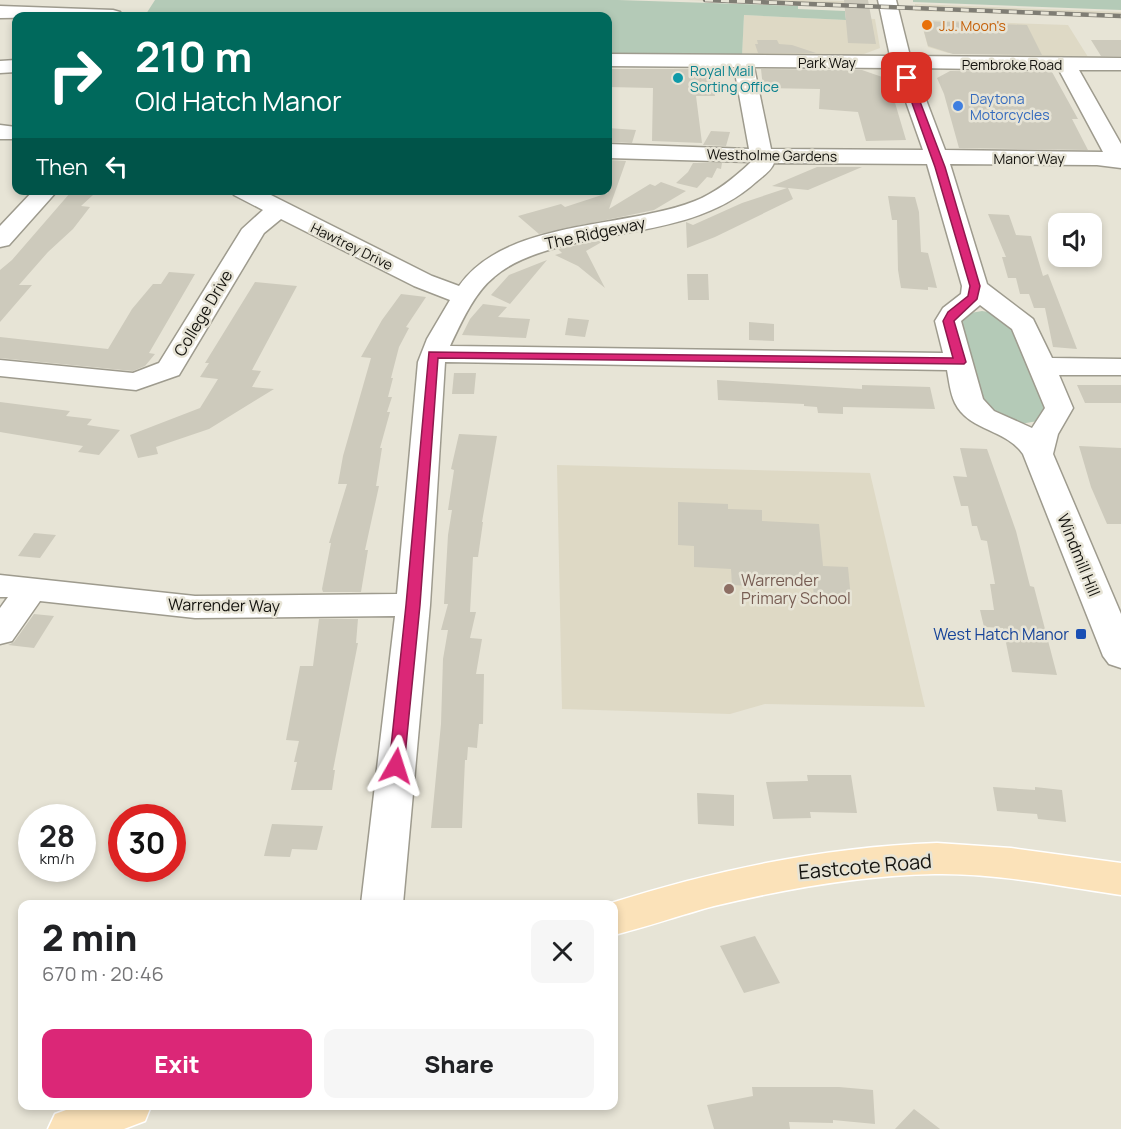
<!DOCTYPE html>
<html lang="en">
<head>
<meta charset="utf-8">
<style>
	body { margin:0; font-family:Manrope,sans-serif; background:#f6f6f6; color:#202124; height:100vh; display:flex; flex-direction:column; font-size:22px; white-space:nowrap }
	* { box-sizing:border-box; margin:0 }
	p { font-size:20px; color:#757577 }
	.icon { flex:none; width:33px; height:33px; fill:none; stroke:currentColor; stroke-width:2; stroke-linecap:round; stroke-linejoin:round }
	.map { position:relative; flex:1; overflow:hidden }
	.panel { position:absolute; left:18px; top:900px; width:600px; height:210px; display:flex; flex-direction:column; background:#fff; border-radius:12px; box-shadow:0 3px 9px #0003 }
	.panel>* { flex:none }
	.banner { position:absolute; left:12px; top:12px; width:600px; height:183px; border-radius:12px; box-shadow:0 3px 9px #0003; background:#00695c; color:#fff; overflow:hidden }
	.controls { position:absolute; left:1048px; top:213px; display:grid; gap:12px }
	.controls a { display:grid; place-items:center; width:54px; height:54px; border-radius:12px; background:#fff; box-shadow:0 3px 9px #0003; font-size:30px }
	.speed { position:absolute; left:18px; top:804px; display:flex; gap:12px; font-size:30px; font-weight:700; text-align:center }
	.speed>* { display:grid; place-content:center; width:78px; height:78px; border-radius:50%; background:#fff; box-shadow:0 3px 9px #0003; line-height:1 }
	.speed small { font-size:15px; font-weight:400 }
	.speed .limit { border:9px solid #d22; background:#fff; color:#111 }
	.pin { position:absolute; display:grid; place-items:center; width:51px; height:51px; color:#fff; margin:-26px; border-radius:12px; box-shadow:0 3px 9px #0006 }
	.me { position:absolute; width:66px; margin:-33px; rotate:6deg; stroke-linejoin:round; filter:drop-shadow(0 0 4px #0008) }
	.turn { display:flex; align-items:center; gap:21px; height:126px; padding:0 24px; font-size:27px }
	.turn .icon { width:78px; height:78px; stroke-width:2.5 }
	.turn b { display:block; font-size:42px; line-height:51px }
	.then { display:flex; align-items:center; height:57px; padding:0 24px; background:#0003; gap:12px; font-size:22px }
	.round { display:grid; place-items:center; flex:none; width:63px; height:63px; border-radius:12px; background:#f6f6f6 }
	.summary { display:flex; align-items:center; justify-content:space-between; height:102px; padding:0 24px }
	h1 { font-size:36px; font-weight:800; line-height:45px }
	.cta { display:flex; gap:12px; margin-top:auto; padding:12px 24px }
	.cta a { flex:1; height:69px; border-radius:12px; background:#db2777; color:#fff; font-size:24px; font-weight:800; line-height:69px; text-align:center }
	.cta a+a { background:#f6f6f6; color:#202124 }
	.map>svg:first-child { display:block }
	.built { fill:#ded9c5 }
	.green { fill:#b4cab7 }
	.building { fill:#cdcabc }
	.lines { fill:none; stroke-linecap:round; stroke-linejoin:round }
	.minor-casing { stroke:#9e9b8e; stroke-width:3 }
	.major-casing { stroke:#fff; stroke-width:3 }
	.minor { fill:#fff; fill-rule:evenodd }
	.major { fill:#fbe2b9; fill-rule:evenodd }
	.rail-casing { stroke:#7f7d74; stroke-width:4.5 }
	.rail { stroke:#e7e4d6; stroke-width:3; stroke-dasharray:8; stroke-linecap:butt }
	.route { fill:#db2777; stroke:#8e194d; stroke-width:1.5 }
	.food-dot { fill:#e8710a; stroke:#e7e4d6; stroke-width:2 }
	.culture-dot { fill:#0f9aa8; stroke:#e7e4d6; stroke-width:2 }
	.shop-dot { fill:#3f7fe0; stroke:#e7e4d6; stroke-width:2 }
	.education-dot { fill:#8d6e63; stroke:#e7e4d6; stroke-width:2 }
	.transit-dot { fill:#1a4fb4; stroke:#e7e4d6; stroke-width:2 }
	.labels { text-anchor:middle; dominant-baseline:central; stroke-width:5; stroke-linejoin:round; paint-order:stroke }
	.far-food-label { font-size:14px; fill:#c56008; stroke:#e7e4d6; text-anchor:start }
	.far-street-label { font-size:14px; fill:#15140f; stroke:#e7e4d6 }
	.far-culture-label { font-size:14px; fill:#0d838f; stroke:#e7e4d6; text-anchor:start }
	.far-shop-label { font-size:14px; fill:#366cbe; stroke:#e7e4d6; text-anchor:start }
	.street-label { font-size:16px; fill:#15140f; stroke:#e7e4d6 }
	.education-label { font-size:16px; fill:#785e54; stroke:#e7e4d6; text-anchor:start }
	.transit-label { font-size:16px; fill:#164399; stroke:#e7e4d6; text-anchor:end }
	.near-street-label { font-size:20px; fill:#15140f; stroke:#e7e4d6 }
</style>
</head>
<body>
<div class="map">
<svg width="1121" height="1129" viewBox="0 0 1121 1129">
	<rect width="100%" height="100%" fill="#e7e4d6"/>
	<path class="built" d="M687,0H803L846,1V6Z
		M915,4L1121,12V18L915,11Z
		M744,15L846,20V18L875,19L880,48L856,57L742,55Z
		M929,20L1068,25L1088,57L948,53L928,47L921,21Z
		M557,465L870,473L925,707L765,704L730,714L562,709Z"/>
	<path class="green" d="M155,0H618L798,6V9L845,11L846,20L744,15L742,56L608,55V16H207L146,14Z
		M913,0H1121V10L913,2Z
		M982,311L1000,314L1017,324L1048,403L1038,421L1020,424L983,410L956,321L965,314Z"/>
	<path class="building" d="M844,0H868L876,44L848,43Z
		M921,21L1027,25L1042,55L953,54L928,46Z
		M757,40H777L779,44L792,45L816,53H758L755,44H758Z
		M1091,40H1121V56H1101Z
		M608,69H712L715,96H696L702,143L652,141L653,88L608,87Z
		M761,69L862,70L888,79L906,140L866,141L858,112L819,109L820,89L763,88Z
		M950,71L1052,72L1078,119H1072L1088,150L959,148L944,94L937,78Z
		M608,128L636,130L632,143L608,142Z
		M711,131L730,132L726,146L703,145Z
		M608,160L626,161L609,209L650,184L655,186L661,182L686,191L654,210L539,234L518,216L561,204L565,207L608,193Z
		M693,163H722L721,169L717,168L712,178L707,177L697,188L676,183L688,172Z
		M817,167H862L808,190L788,188L793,199L715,237L687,248L686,222L693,225L742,203L787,188L772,186Z
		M70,193L93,195L81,206L90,207L73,229L48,252L19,285H32L0,322V270L12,260Z
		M888,196L915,197L919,212L921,252L928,253L937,288L928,287V290L901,288L898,270L897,220H892Z
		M988,214L1009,215L1016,235L1031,236L1043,276L1048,274L1077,349L1053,347L1045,308H1034L1029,294H1020L1016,278H1008L1002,257H1006Z
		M607,239L586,251L605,288L578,266L555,255L562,253L558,249Z
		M547,260L510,304L491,295L509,275Z
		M169,272L195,274L149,353L155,354L145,366L133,371L0,358V337L108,349L132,309L153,284H161Z
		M687,274H708L709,300H688Z
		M255,282L297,286L252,370L261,371L252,387L274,389L209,429L156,447L158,454L138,458L130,435L200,408L218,379L200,377L209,363H205Z
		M401,294L426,297L406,327L409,328L399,347L391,378H393L388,397H392L387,412H390L380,448H382L376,486H379L365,550H368L361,592H323L322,589L331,543H329L347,484H338L343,456L371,358L361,357L382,320Z
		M483,304L507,307L498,317L530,319L526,338L462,335L470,319Z
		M568,318L589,320L585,337L565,335Z
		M749,322L774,324V341L749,340Z
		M454,373H476L474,394H452Z
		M717,380L862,389V385L930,387L935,409L843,407V414L818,413L817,407L804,406V404L718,400Z
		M1077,385H1121V403H1085Z
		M0,402L70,411L66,416L92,419L87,425L120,430L99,455L78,452L83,446L0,432Z
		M459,434L497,436L482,522H483L478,557H473L470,612H476L470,638L482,639L476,674H484L483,724H479L477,748L468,747L467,760H465L462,828H431L441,724L443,659L448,630H441L448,604H444L448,535L452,510H448L454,470L451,469Z
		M1079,446L1121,448V524H1107L1091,487Z
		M960,448L987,449L1016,531L1030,586L1034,587L1057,675L1012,672L1003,628L984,627L980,610H994L990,584H995L987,541L981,540L977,526H972L968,506H961L953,476L967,477Z
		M678,502L728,504V509L762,510V521L819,524L823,566L848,567L851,599L814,598L813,584L770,583L771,587L732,585L731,569L694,567V546L678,545Z
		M34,533L56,535L40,558L18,556Z
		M34,614L54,616L34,648L8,645L14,642Z
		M319,619H358L356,643H358L333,770H335L332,790H291L297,762H294L299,741L286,740L300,666H313Z
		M807,775H851L857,813L810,812L811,818L773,819L766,782L808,781Z
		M993,787L1035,790V787L1062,790L1066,822L1038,819L1037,814L997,811Z
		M697,793L734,795V826L698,824Z
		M272,824L323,826L317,850L292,849L290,857L264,856Z
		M755,936L780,983L744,993L720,946Z
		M752,1087H839L873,1090L875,1124L833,1120V1123L789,1122L790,1129H714L707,1105L753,1096Z
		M914,1109L940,1129H895Z"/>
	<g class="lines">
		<g class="minor-casing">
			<path id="minor" d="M878,0H896L910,56L1121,58V70H1079L1121,144V168L1097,165L950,164L987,284L1033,319L1052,358L1121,359V375H1059L1073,408L1058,434L1053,454L1121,614V668L1109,664L1103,656L1023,454C1006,429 969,431 955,403C950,393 949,380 947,370L445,362L430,605L403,904H361L395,616L195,618L40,601L12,641L0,644V608L8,597H0V575L195,596L397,594L418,362L427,339L450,300L414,286L281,219L264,233L179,375L136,390L0,376V360L133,373L159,363L242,229L263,210L234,195L231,190H261L432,276L459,286C506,219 624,229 695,201C717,192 734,178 751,162L608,158V144L749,149L734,67L608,66V54L890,56ZM754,67L894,68L923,150L771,149ZM914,68L1059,70L1103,152L945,150ZM774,163L927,164L962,286L961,294L943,308L935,321L943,353L450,346C461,323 474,293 494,277C511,262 534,254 555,248C622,229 702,231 756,182C763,176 771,171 774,163ZM980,305L1012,329L1045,408L1032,428L994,411L983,399L961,321Z
				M0,6L113,10L120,12L122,16L0,18Z
				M16,60V72L0,73V61Z
				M0,125L16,127V139H0Z
				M34,190H58L9,245L0,247V226Z"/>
		</g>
		<g class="major-casing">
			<path id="major" d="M937,843L1011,848L1121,863V895C1060,886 997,873 935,874C862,875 785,889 714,906C680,915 647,927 614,935V904H608C714,870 825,847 937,843Z
				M77,1106H151L145,1121L124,1129H48L55,1114Z"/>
		</g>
		<use href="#minor" class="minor"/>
		<use href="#major" class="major"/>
		<g class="rail-casing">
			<path id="rail" d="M705,0L1121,16"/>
		</g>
		<use href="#rail" class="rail"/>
	</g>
	<path class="route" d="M907,75L911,78L945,167L980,286L977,299L954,321L966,362L964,364L438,358L420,605L404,766L402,770H391L389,766L406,605L429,352L953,358L943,321L948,312L968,296L970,286L935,167L903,78Z"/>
	<circle class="food-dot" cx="927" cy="25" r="6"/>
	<circle class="culture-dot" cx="678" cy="78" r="6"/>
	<circle class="shop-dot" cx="958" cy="106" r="6"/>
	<circle class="education-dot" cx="729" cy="589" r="6"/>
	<rect class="transit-dot" x="1075" y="628" width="12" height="12" rx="3"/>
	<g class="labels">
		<g class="far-food-label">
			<text x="939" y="25">J.J. Moon's</text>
		</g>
		<g class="far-street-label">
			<text x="827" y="62">Park Way</text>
			<text x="1012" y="64">Pembroke Road</text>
			<text transform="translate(772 155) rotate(1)">Westholme Gardens</text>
			<text x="1029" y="158">Manor Way</text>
			<text transform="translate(352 246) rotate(26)">Hawtrey Drive</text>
		</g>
		<g class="far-culture-label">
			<text x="690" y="70">Royal Mail<tspan x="690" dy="16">Sorting Office</tspan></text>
		</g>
		<g class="far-shop-label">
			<text x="970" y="98">Daytona<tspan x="970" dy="16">Motorcycles</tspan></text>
		</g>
		<g class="street-label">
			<text transform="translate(595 233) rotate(-12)">The Ridgeway</text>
			<text transform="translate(203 313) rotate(-59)">College Drive</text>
			<text transform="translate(1079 555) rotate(68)">Windmill Hill</text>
			<text transform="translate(224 605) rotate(1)">Warrender Way</text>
		</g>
		<g class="education-label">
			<text x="741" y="580">Warrender<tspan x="741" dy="18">Primary School</tspan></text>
		</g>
		<g class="transit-label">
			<text x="1069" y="634">West Hatch Manor</text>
		</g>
		<g class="near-street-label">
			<text transform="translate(865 866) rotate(-5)">Eastcote Road</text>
		</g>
	</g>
</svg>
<div class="controls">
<a><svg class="icon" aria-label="sound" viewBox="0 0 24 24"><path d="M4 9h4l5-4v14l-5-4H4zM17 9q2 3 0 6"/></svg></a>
</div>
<div class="speed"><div>28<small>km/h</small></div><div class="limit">30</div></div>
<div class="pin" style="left:907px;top:78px;background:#d93025"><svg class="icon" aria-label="arrive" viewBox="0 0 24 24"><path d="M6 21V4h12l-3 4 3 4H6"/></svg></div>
<svg class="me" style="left:396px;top:766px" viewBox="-20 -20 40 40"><path d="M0-17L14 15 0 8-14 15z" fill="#db2777" stroke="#fff" stroke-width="4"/></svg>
<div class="banner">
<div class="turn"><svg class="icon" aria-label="right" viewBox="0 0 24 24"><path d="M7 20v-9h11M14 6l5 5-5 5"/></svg><div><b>210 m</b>Old Hatch Manor</div></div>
<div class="then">Then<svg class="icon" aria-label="left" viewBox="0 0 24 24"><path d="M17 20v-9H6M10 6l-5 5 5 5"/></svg></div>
</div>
<section class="panel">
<div class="summary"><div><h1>2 min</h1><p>670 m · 20:46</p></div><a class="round"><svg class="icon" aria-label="close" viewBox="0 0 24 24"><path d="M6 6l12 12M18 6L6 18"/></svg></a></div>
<div class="cta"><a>Exit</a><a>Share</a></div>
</section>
</div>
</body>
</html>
